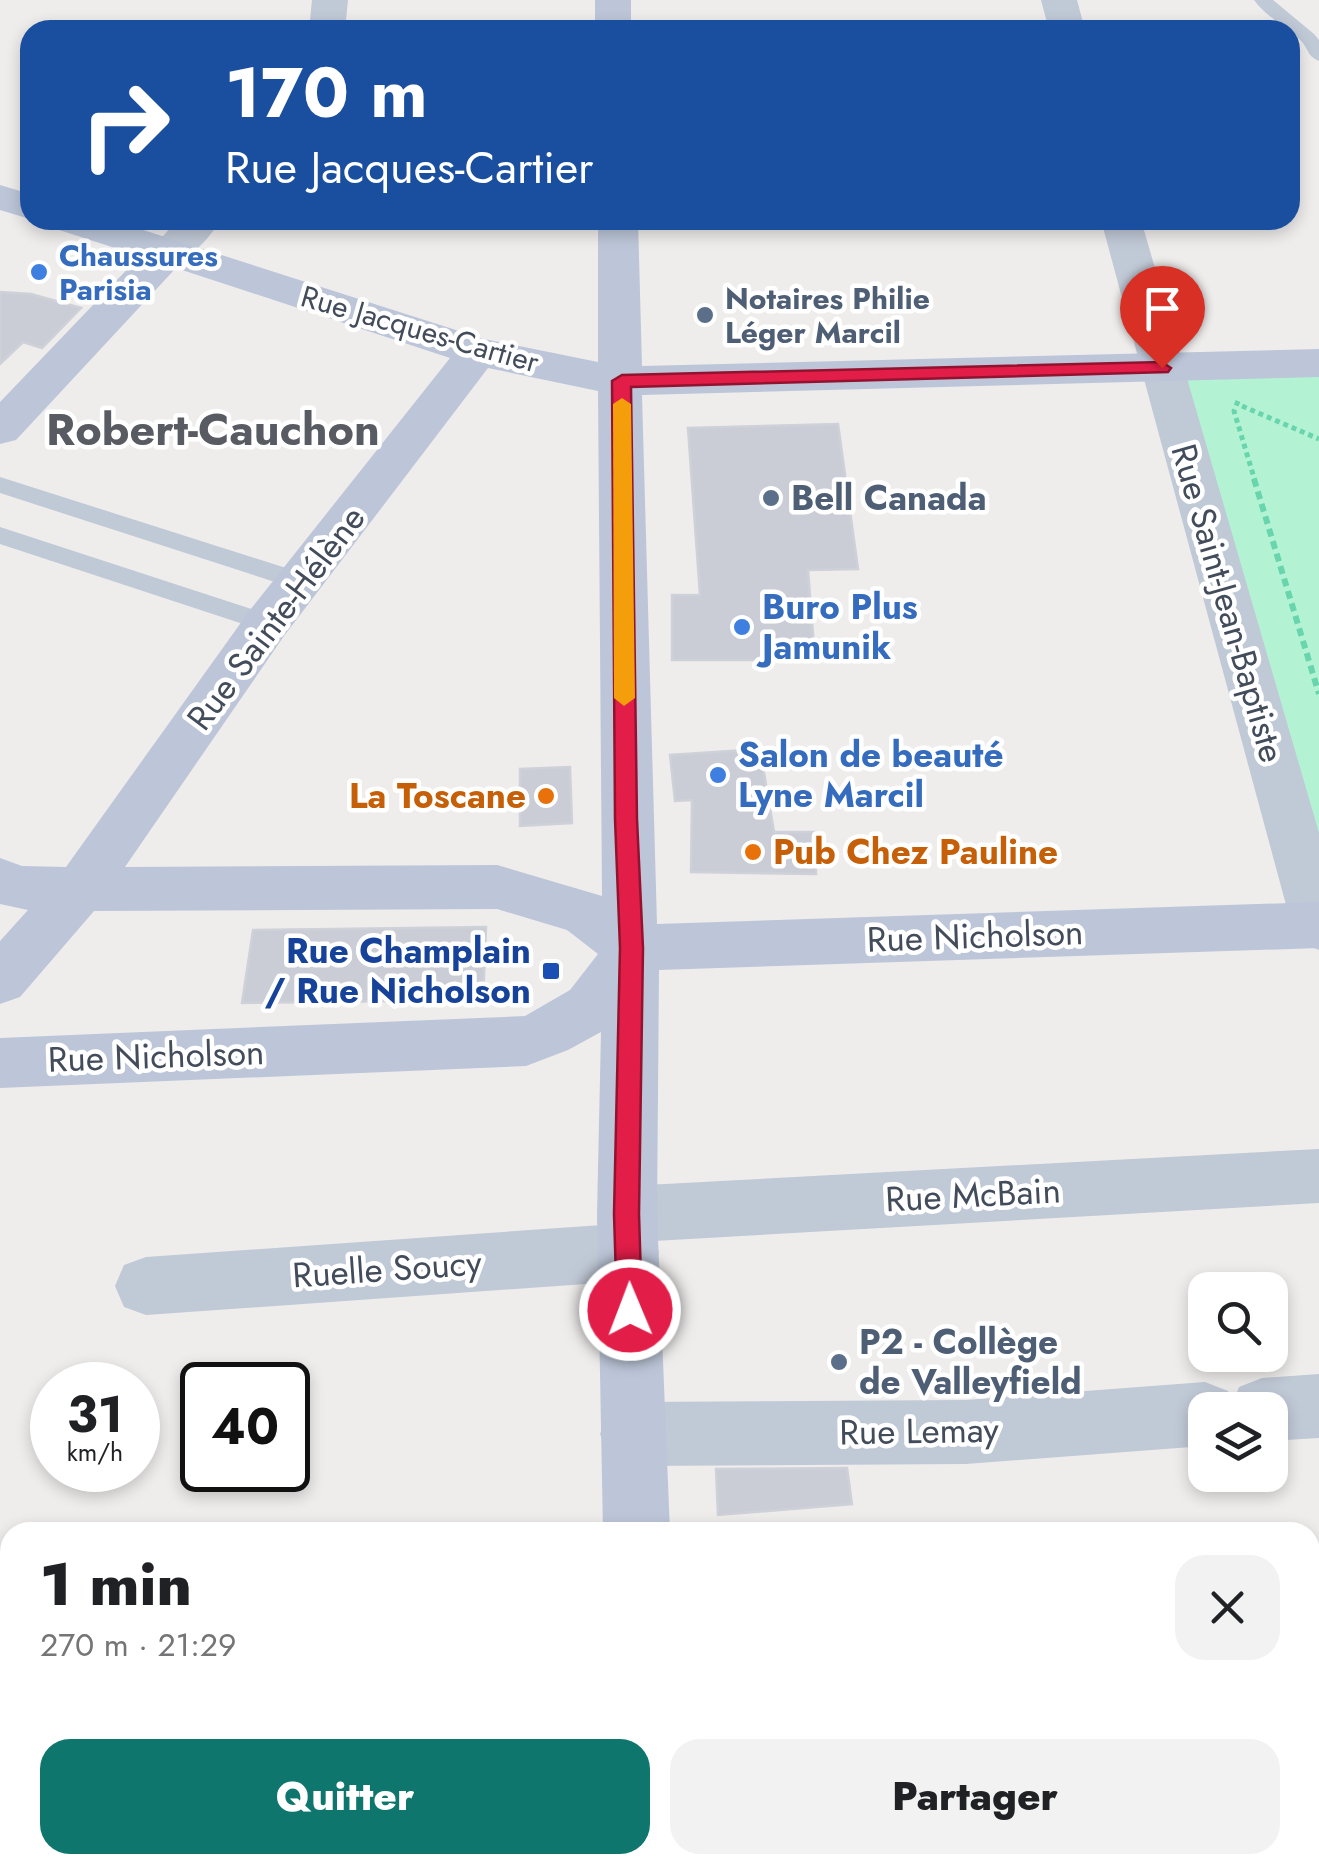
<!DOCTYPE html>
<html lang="fr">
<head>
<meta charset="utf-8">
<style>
	body { margin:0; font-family:Jost,sans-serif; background:#f2f2f2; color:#202124; height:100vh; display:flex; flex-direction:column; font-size:38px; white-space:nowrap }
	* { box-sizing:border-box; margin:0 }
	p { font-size:32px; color:#757577 }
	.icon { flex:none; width:55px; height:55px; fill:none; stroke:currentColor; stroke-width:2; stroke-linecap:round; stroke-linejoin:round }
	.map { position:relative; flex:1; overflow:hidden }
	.sheet { position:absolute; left:0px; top:1522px; width:1320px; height:352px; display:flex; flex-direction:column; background:#fff; border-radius:30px 30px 0 0; box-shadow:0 5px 15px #0003 }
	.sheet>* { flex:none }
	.top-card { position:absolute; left:20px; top:20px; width:1280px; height:210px; border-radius:30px; box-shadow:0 5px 15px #0003; background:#1a4fa0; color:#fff; overflow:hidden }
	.buttons { position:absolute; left:1188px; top:1272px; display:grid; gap:20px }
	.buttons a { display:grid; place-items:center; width:100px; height:100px; border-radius:20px; background:#fff; box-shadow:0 5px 15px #0003; font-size:50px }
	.speed { position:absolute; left:30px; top:1362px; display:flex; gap:20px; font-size:50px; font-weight:700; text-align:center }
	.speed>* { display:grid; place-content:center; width:130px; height:130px; border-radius:50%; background:#fff; box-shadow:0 5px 15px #0003; line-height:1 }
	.speed small { font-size:25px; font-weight:400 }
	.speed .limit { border:5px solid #111; border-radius:15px; background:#fff; color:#111 }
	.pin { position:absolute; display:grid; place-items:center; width:85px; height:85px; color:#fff; margin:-102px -42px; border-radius:50% 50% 50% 0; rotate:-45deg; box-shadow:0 0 10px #0007 }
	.pin .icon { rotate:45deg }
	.me { position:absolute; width:110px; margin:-55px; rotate:359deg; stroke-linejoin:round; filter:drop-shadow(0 0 8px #0008) }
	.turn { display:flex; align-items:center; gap:35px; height:210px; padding:0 40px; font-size:45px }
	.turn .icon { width:130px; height:130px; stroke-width:2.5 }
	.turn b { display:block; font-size:70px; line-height:85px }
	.round { display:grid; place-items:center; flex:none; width:105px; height:105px; border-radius:30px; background:#f2f2f2 }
	.head { display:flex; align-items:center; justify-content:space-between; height:170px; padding:0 40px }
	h1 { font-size:60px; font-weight:800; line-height:75px }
	.primary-button { display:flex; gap:20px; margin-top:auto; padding:20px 40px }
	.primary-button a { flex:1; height:115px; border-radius:30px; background:#0f766e; color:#fff; font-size:40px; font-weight:800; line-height:115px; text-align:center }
	.primary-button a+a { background:#f2f2f2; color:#202124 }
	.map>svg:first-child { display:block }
	.green { fill:#b3f3d4 }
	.building { fill:#cacdd5; stroke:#cfd1d9; stroke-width:2.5 }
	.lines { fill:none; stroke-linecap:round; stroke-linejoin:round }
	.path-far1 { stroke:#68d5ad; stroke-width:5; stroke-dasharray:5 4; stroke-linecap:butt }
	.path { stroke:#68d5ad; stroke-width:6; stroke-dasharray:8 5; stroke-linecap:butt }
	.lane { fill:#c0c9d6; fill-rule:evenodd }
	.street { fill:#c0c9d6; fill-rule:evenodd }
	.secondary { fill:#bcc6d8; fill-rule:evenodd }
	.route { fill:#e11d48; stroke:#92132f; stroke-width:2.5 }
	.slow { fill:#f59e0b }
	.shop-dot { fill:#3f7fe0; stroke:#fff; stroke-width:4 }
	.service-dot { fill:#5c6f8a; stroke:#fff; stroke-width:4 }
	.food-dot { fill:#e8710a; stroke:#fff; stroke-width:4 }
	.transit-dot { fill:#1a4fb4; stroke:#fff; stroke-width:4 }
	.labels { text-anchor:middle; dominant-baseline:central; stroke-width:9; stroke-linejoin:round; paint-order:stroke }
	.far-shop-label { font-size:30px; font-weight:bold; fill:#366cbe; stroke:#fff; text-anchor:start }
	.far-service-label { font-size:30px; font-weight:bold; fill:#4e5e75; stroke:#fff; text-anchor:start }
	.far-street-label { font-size:30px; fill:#424c5b; stroke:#fff }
	.service-label { font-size:35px; font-weight:bold; fill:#4e5e75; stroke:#fff; text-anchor:start }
	.street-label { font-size:35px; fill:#424c5b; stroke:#fff }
	.shop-label { font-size:35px; font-weight:bold; fill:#366cbe; stroke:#fff; text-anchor:start }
	.food-label { font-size:35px; font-weight:bold; fill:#c56008; stroke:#fff; text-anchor:end }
	.transit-label { font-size:35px; font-weight:bold; fill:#164399; stroke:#fff; text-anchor:end }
	.district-label { font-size:45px; font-weight:bold; fill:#585b62; stroke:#fff }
</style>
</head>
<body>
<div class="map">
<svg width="1319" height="1874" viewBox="0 0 1319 1874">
	<rect width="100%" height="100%" fill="#efecec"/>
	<path class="green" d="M1319,363V925L1162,367Z"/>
	<path class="building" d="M0,292L31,294L81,308L42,348L23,342L0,364Z
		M838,424L858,569L808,570L815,660H672V595H700L688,428Z
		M760,749L774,832H815L816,874L691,872L692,800L675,801L670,755Z
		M570,767L572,823L520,826V769Z
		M486,927L483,1000L242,1003L253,930Z
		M847,1468L852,1504L718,1515L716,1469Z"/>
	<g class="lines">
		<path class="path-far1" d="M1238,401L1234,411L1255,481
			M1242,406L1319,439"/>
		<path class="path" d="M1254,479L1319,694"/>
		<path class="lane" d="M1254,0H1273L1314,34L1319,40V61C1309,57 1309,52 1303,43C1288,27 1268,19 1254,0Z
			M0,477L308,575L312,581L300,590L0,493Z
			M0,527L276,617L279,623L267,632L0,544Z"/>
		<path class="street" d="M312,0H348L345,30H309Z
			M1041,0H1077L1085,30H1049Z
			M178,220H221C205,244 183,269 154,261L148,252Z
			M1101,220H1141L1319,833V950L1300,943L1292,927Z
			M1319,1149V1203L654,1241L659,1252L650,1272L628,1281L146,1315L124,1307L115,1286L124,1265L146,1257L602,1225L597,1214L606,1194L627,1186Z
			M1319,1374V1438L1270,1441V1410H1205V1446L966,1464L633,1466L610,1457L600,1434L610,1411L633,1402L966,1400L1205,1382L1228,1391L1233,1403L1239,1387L1262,1378Z"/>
		<path class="secondary" d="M595,0H631V30H595Z
			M0,185L30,194V219L0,210Z
			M50,220H112L484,339L598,362V220H638L642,366L1319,349V377L642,395L657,924L1319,902V948L659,970L657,1214L670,1532H603L597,1214L601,1032L568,1050L526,1066L0,1088V1038L525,1016L570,990L598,954L567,930L497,909L94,911L20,997L0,1004V941L28,910L0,904V858L22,866L66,867L250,610L450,358L176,268L16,440L0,444V402L140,256L56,229ZM488,368L598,391L602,896L497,865L125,867L284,636Z
			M609,1865H683V1874H609Z"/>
	</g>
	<path class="route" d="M1162,362L1171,368L1168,372L631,387L637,819L643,948L639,1214L642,1310L639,1319L630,1323L620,1319L617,1310L614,1214L620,948L615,819L612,381L622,375Z"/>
	<path class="slow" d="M622,398L631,404L635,698L624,706L614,698L613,404Z"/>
	<g class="shop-dot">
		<circle cx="39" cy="272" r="10"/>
		<circle cx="742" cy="627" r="10"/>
		<circle cx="718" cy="775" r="10"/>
	</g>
	<g class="service-dot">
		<circle cx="705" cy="315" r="10"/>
		<circle cx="771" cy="498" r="10"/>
		<circle cx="839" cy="1362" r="10"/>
	</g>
	<g class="food-dot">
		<circle cx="546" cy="796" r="10"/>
		<circle cx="753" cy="852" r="10"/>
	</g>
	<rect class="transit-dot" x="541" y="961" width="20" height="20" rx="5"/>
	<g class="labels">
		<g class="far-shop-label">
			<text x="59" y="255">Chaussures<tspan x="59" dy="34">Parisia</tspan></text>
		</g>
		<g class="far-service-label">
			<text x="725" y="298">Notaires Philie<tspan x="725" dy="34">Léger Marcil</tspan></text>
		</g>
		<g class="far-street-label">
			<text transform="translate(420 329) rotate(16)">Rue Jacques-Cartier</text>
		</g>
		<g class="service-label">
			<text x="791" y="498">Bell Canada</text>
			<text x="859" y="1342">P2 - Collège<tspan x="859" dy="40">de Valleyfield</tspan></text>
		</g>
		<g class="street-label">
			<text transform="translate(1228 603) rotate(74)">Rue Saint-Jean-Baptiste</text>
			<text transform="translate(276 618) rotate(-53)">Rue Sainte-Hélène</text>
			<text transform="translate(975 936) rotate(-2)">Rue Nicholson</text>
			<text transform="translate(156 1056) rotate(-2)">Rue Nicholson</text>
			<text transform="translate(973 1195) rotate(-3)">Rue McBain</text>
			<text transform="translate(387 1269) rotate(-4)">Ruelle Soucy</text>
			<text transform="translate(919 1431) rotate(-1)">Rue Lemay</text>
		</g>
		<g class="shop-label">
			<text x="762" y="607">Buro Plus<tspan x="762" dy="40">Jamunik</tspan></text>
			<text x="738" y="755">Salon de beauté<tspan x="738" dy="40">Lyne Marcil</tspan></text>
		</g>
		<g class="food-label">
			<text x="526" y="796">La Toscane</text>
			<text x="773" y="852" text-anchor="start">Pub Chez Pauline</text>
		</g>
		<g class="transit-label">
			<text x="531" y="951">Rue Champlain<tspan x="531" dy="40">/ Rue Nicholson</tspan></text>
		</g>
		<g class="district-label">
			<text x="213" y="429">Robert-Cauchon</text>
		</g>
	</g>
</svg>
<div class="buttons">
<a><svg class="icon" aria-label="search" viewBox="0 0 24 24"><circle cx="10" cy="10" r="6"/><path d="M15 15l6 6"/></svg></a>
<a><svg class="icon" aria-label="layers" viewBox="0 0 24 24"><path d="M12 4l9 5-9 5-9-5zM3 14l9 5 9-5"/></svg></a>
</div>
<div class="speed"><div>31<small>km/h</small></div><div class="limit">40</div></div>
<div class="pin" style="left:1162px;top:368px;background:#d93025"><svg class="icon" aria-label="arrive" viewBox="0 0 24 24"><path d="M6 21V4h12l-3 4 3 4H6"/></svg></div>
<svg class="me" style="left:630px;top:1310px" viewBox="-20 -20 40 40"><circle r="17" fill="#e11d48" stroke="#fff" stroke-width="3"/><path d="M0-11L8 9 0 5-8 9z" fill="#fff"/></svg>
<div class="top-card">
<div class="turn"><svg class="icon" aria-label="right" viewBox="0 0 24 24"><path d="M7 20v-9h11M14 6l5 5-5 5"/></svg><div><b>170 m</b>Rue Jacques-Cartier</div></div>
</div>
<section class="sheet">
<div class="head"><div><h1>1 min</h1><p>270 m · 21:29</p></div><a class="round"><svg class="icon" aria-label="close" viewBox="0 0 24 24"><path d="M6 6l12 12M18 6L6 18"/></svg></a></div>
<div class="primary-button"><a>Quitter</a><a>Partager</a></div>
</section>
</div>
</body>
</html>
